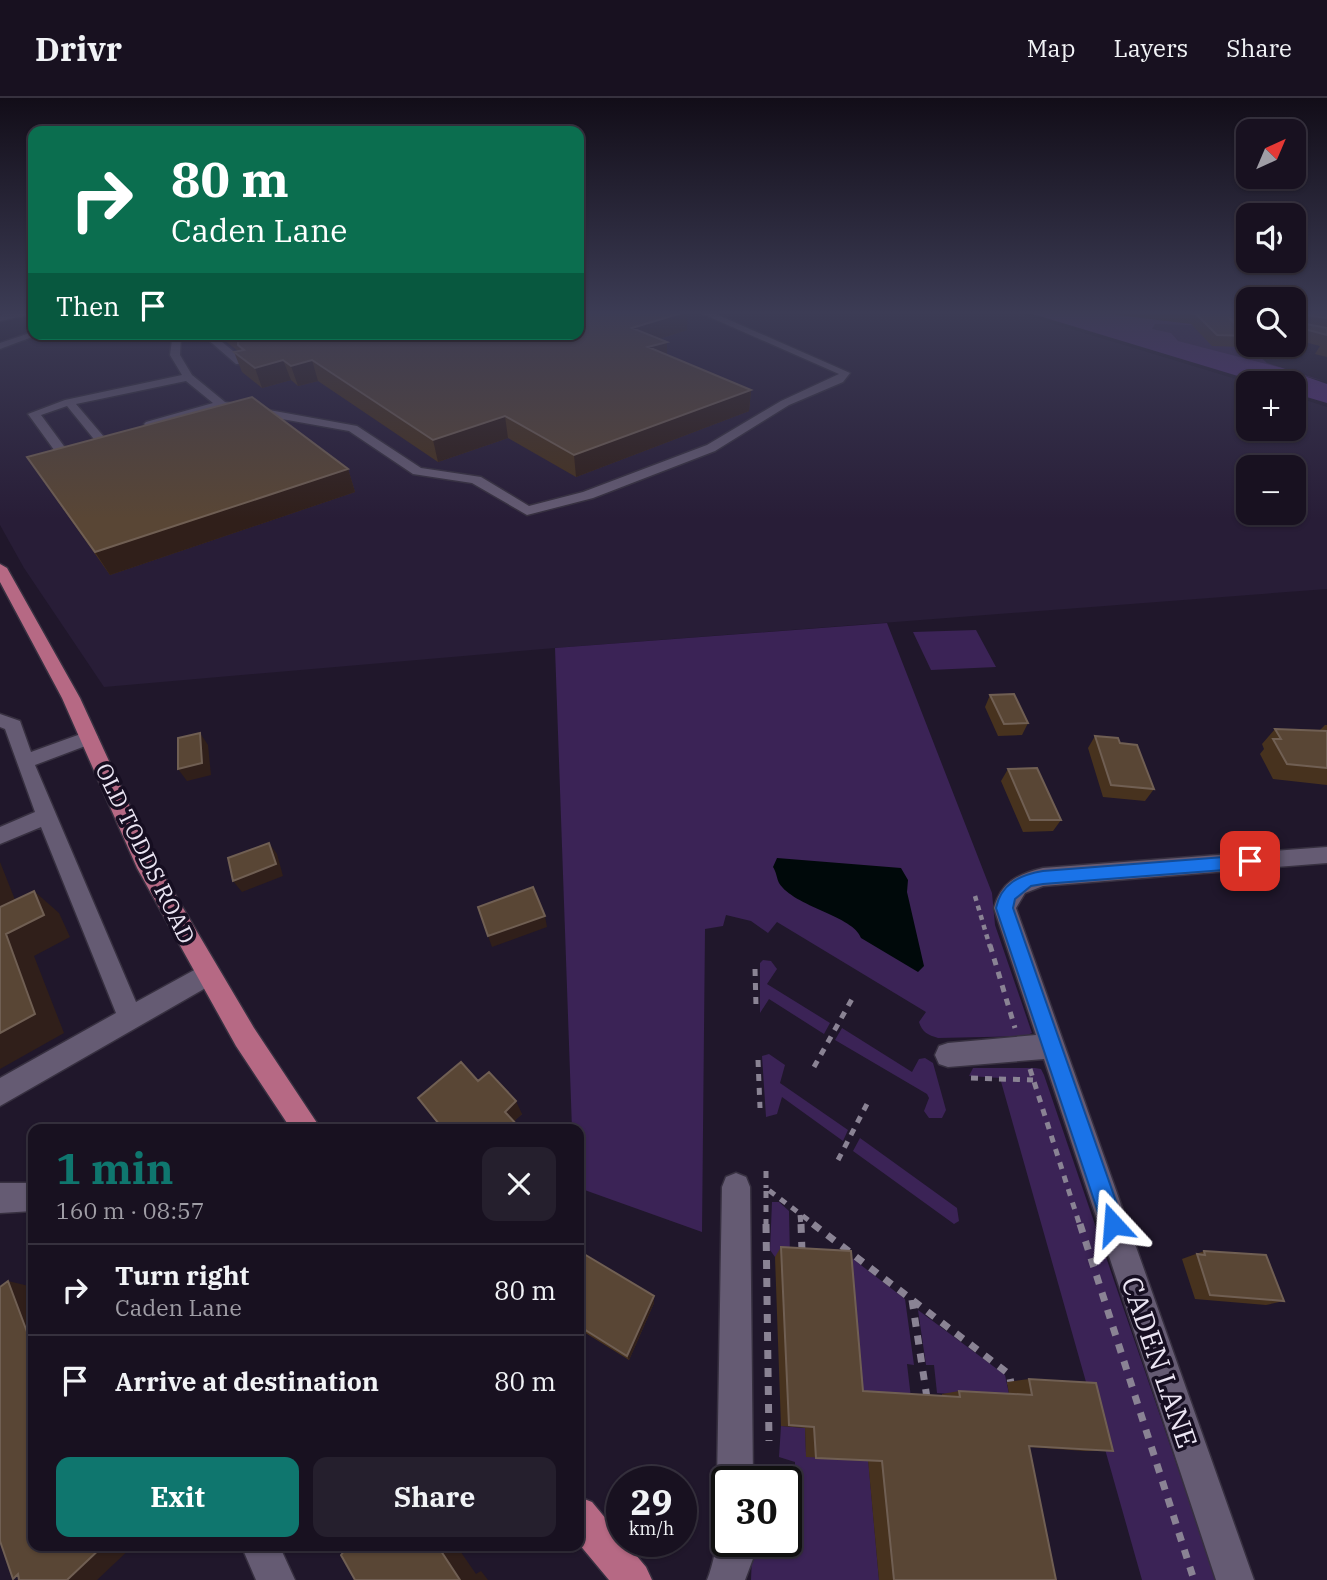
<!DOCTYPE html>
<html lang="en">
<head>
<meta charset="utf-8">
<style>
	body { margin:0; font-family:"IBM Plex Serif",serif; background:#251f2d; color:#f1f3f6; height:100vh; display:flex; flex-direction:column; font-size:26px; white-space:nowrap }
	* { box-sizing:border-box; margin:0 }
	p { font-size:23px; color:#9f9da5 }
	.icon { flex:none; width:38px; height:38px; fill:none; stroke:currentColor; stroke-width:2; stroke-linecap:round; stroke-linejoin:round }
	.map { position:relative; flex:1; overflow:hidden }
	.details { position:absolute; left:28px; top:1026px; width:556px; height:427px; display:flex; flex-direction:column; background:#181120; border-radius:14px; box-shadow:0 2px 5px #0004,0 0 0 2px #36313e }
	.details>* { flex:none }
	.guide { position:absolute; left:28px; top:28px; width:556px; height:214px; border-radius:14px; box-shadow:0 2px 5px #0004,0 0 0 2px #36313e; background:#0b6e4f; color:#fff; overflow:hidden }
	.needle { width:46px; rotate:44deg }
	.tools { position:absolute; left:1236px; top:21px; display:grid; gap:14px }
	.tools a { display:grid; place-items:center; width:70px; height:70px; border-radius:14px; background:#181120; box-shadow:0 2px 5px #0004,0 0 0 2px #36313e; font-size:35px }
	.speed { position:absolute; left:606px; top:1368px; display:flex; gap:14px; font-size:35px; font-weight:700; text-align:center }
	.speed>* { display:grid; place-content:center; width:91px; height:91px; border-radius:50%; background:#181120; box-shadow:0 2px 5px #0004,0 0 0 2px #36313e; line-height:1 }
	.speed small { font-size:18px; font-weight:400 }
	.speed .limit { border:4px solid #111; border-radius:10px; background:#fff; color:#111 }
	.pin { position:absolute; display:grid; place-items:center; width:60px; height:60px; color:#fff; margin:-30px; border-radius:14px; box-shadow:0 4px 10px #0006 }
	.me { position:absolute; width:77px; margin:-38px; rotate:341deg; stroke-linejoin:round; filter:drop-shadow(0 0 5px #0008) }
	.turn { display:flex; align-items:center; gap:24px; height:147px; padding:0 28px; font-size:32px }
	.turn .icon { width:91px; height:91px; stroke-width:2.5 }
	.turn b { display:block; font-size:49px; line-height:60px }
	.then { display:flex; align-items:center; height:66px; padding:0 28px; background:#0003; gap:14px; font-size:26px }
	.round { display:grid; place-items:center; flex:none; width:74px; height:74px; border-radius:14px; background:#251f2d }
	.overview { display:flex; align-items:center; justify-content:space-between; height:119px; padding:0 28px }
	h1 { font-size:42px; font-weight:700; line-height:52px; color:#0f766e }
	.cta { display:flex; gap:14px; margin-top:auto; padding:14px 28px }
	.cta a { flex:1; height:80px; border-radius:14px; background:#0f766e; color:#fff; font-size:28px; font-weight:700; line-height:80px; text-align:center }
	.cta a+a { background:#251f2d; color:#f1f3f6 }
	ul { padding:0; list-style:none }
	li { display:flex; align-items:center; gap:21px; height:91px; padding:0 28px; border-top:2px solid #36313e }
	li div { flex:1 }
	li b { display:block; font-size:26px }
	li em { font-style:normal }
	header { display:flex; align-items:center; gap:42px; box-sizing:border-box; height:98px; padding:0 35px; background:#181120; border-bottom:2px solid #36313e }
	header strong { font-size:33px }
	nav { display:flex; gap:38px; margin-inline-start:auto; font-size:24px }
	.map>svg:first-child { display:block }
	.built { fill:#281d37; fill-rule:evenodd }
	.green { fill:#3b2356 }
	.forest { fill:#54317b }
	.water { fill:#00090a }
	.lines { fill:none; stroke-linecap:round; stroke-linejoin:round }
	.minor-casing { stroke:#373040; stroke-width:3 }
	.major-casing { stroke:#373040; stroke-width:3 }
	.path-far2 { stroke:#8a8394; stroke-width:4.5; stroke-dasharray:5 5; stroke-linecap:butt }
	.path-far1 { stroke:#8a8394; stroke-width:5; stroke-dasharray:7 7; stroke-linecap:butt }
	.path { stroke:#8a8394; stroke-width:7; stroke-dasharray:9 9; stroke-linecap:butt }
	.minor { fill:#655b73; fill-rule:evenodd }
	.major { fill:#b66984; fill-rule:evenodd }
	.wall { fill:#47321e }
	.shaded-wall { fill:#301f1a }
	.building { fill:#594635; stroke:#705f53; stroke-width:2 }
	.route { fill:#1a73e8; stroke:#114b97; stroke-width:2 }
	.labels { text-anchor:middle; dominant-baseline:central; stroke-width:7; stroke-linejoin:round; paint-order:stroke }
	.street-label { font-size:23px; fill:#ebe5f3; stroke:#160e21 }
	.near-street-label { font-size:28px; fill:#ebe5f3; stroke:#160e21 }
</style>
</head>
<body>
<header>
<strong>Drivr</strong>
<nav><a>Map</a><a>Layers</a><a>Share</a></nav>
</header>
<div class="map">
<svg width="1327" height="1482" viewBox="0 0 1327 1482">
	<rect width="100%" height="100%" fill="#20172b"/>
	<path class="built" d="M579,213H1012L1249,285L1248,331H1293V298L1327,309V491L555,550L104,589L24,470L0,427V252L46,236H579ZM1248,369H1293V415H1248Z"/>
	<path class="green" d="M1065,213H1248L1227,229L1267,265L1327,284Z
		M887,525L992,795L995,827L1032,935L1025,938L938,940C928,937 922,934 919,924L926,914L777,824L768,835L751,823L726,817L723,828L705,831L702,1134L579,1090V1031H572L555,550Z
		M976,532L996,569L931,572L913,534Z
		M763,862L771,863L777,871L767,886L830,925L824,936L769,901L760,915V865Z
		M842,930L912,974L919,961L925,960L933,965L946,1012L942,1020H929L924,1013L929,1000L927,996L835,942Z
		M769,956L785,967L780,985L848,1032L843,1043L782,999L777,1016L766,1019L762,958Z
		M973,970H1035L1041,971L1044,977L1216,1482H1142L1000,980L969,978Z
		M860,1040L957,1110L959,1123L954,1126L853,1053Z
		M772,1104H779L789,1113L790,1160L775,1159L770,1152Z
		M844,1154L905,1201L914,1267L907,1266L911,1300L851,1296Z
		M918,1212L1005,1277L1010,1300L937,1295L934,1267H926Z
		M781,1328L805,1330L806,1355L866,1337L879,1482H751L752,1457L761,1444H779L794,1449L795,1364L779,1359Z"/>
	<path class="forest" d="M1023,213H1101L1100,217L1120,215L1248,229L1155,226L1152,231L1171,235L1178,243L1282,270L1327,286V305L1293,295V285H1261Z"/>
	<path class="water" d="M777,760L901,770L908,782L907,794L924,868L918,874L861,840C854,818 794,809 779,785C777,781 776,773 773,769Z"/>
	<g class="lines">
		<g class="minor-casing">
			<path id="minor" d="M18,213L33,216L0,223V217Z
				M696,213H709L850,275L843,284L789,307L715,353L593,400L527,417L472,385L413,376L349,333L220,310L158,327L164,334L171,332L177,336L157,341L144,326L146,324L213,305L186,283L76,306L116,353L110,357L106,356L67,308L41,317L72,359L80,357L86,361L65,367L28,316L65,302L182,277L170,257L172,242L166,236H234L216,239L244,262V266H236L205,239L181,240L180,257L192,277L225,304L357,328L421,370L481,379L529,408L583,394L707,347L781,303L839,276Z
				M33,234L40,236L0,251V245Z
				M0,616L20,623L31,654L89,633L98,639L96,644L35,667L136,904L207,865L216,868L219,876L216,884L0,1008V980L116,915L41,729L0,746V729L35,714L5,631L0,629Z
				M1327,749V765L1043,788L1025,795L1016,810L1254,1482H1216L1044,961L948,969L939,966L935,957L939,948L948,945L1036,937L994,810C1001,784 1018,776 1043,770Z
				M736,1075L746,1079L750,1089L753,1384H726V1398L717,1384L722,1089L726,1079Z
				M0,1085H33V1113L0,1115Z
				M726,1429V1444H753L754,1458L745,1482H707C714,1465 715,1448 722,1431Z
				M241,1447H279L295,1482H256Z"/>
		</g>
		<g class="major-casing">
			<path id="major" d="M0,466L7,470L80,600L154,761L254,930L321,1031H291L236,948L137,770L62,600L0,484Z
				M579,1399L592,1404L621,1439V1444H625L646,1469L652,1482H609L579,1446Z"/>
		</g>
		<path class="path-far2" d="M975,798L990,849"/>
		<path class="path-far1" d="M990,847L1015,930
			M755,871L756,908
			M758,962L760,1010
			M814,969L852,901
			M1030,971L1080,1128
			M971,980L1033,982
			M838,1062L868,1004
			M766,1073V1090
			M800,1117L801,1128
			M766,1128V1090L816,1128"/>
		<path class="path" d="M766,1126L769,1343
			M801,1126L802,1153
			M813,1126L1009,1276L1012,1289
			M1080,1126L1194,1482
			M912,1202L927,1300"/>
		<use href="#minor" class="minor"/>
		<use href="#major" class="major"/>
	</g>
	<path class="wall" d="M1095,213H1248V236H1247L1248,239L1243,249L1212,248L1191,226L1101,215Z
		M1293,213H1327V259L1315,256L1320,248L1293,241Z
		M687,232L659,241L667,257L751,292L749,313L576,379L508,340L438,364L318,283L298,288L291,282L262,290L242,274L234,254L238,253L225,243L222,236H579Z
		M27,359L348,371L355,394L110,477L42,381Z
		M990,597L1028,625L1022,637L998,638L985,609Z
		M1325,627H1327V687L1273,681L1260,656L1264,651L1262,646L1275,631L1320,632Z
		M1095,638L1120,645L1154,691L1145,703L1103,699L1088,650Z
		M1008,671L1061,722L1053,733L1023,734L1001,683Z
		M478,983L522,1016L514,1023L521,1031H442L418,1000Z
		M781,1149L863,1293L942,1298V1296L959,1293L1009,1296L1007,1284L1029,1281L1113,1353H1085L1029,1349L1056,1482H879L868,1362L806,1359L805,1330L781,1328L775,1159Z
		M579,1153L654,1198V1205L629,1262L579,1231Z
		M1204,1153L1284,1203L1266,1207L1195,1201L1182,1161Z"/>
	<path class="shaded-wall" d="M688,213L687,232L633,249L632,230Z
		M1248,216V225H1244L1243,218Z
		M667,244V264L648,249Z
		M283,262L291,282L262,290L255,270Z
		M312,262L318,283L298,288L291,268Z
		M751,292L749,313L576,379L574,357Z
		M505,318L508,340L438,364L433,342Z
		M348,371L355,394L110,477L95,454Z
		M200,635L208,647L211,677L187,683L178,671Z
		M269,745L277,756L283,778L242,794L233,783Z
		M0,764L25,827L34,793L59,815L70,839L34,858L64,935L0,971V935L6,836L0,810Z
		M545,818L547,829L492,849L488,838Z
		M516,1003L522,1016L511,1026L505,1014Z
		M8,1183L33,1189V1250Z
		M654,1198V1205L629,1262L627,1258Z
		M104,1447H134L97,1482H67Z
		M437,1447H456L476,1476L481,1473L488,1482H460Z"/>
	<path class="building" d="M579,213H688L632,230L667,244L648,249L751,292L574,357L505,318L433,342L312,262L291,268L283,262L255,270L234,254L244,252L238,247V240L233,236H579Z
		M1177,213H1248V216L1243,218L1244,222L1248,223V225L1230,221L1248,238L1217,237L1196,216Z
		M1293,213H1327V220L1299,216L1296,224L1327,230V237L1293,228Z
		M252,299L348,371L95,454L27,359Z
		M1014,596L1028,625L1004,626L990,597Z
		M1275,631L1327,633V670L1287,666L1273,641H1281Z
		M200,635L202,665L178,671V640Z
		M1095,638L1118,640L1120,645L1137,647L1154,691L1111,687Z
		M1037,670L1061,722H1030L1008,671Z
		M269,745L276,766L233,783L228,760Z
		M533,789L545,818L488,838L478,809Z
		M34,793L44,817L6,836L35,916L0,935V809Z
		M461,964L478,983L489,974L516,1003L505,1014L521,1031H443L418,1000Z
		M781,1149L851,1153L863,1293L960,1299L959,1293L1032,1297L1029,1281L1096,1285L1113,1353L1029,1348L1056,1482H894L882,1363L816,1360L814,1329L789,1327Z
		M579,1153L654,1198L627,1258L579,1228Z
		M1204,1153L1266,1157L1284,1203L1210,1197L1197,1156L1205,1157Z
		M8,1183L33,1250V1264L31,1265L33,1270V1447H104L67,1482H19L18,1476L13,1481L0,1443V1189Z
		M349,1447H437L460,1482H355L341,1457Z"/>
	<linearGradient id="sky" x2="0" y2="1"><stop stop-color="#120d18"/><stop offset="0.51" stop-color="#3c3c55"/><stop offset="1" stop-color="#3c3c55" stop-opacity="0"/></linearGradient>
	<rect width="1327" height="421" fill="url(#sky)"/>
	<path class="route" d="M1250,757L1258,763L1250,770L1043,786L1031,788L1015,801L1013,810L1124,1126L1121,1134L1113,1137L1105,1134L1102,1126L996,810C1001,786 1019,777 1043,773Z"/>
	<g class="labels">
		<g class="street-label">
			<text transform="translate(146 755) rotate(64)">OLD TODDS ROAD</text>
		</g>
		<g class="near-street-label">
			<text transform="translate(1160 1264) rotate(71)">CADEN LANE</text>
		</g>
	</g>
</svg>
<div class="tools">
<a><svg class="needle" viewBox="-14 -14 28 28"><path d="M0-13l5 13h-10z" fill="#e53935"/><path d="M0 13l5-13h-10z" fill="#9f9da5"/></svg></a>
<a><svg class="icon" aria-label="sound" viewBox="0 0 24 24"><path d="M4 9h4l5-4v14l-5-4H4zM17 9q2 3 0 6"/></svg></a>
<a><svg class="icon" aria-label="search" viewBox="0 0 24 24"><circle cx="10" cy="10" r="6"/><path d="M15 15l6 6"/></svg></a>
<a>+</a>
<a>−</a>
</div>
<div class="speed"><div>29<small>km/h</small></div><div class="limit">30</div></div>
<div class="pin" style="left:1250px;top:763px;background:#d93025"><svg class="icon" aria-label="arrive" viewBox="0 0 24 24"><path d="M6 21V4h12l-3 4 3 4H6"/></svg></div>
<svg class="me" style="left:1113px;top:1126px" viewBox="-20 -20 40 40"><path d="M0-17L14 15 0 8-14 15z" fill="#1a73e8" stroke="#fff" stroke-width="4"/></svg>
<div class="guide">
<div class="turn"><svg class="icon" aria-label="right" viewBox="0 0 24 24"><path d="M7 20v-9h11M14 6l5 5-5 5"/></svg><div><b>80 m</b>Caden Lane</div></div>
<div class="then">Then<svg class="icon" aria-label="arrive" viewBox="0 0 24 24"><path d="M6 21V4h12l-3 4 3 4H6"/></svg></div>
</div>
<section class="details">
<div class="overview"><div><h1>1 min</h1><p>160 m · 08:57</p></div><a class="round"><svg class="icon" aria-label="close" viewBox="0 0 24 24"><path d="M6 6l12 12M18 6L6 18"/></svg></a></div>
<ul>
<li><svg class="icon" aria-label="right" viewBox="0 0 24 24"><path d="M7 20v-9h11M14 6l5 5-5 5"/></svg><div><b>Turn right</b><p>Caden Lane</p></div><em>80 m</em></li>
<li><svg class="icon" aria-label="arrive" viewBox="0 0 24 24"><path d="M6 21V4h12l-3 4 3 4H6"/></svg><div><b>Arrive at destination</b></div><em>80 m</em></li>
</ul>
<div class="cta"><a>Exit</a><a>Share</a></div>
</section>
</div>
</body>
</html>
